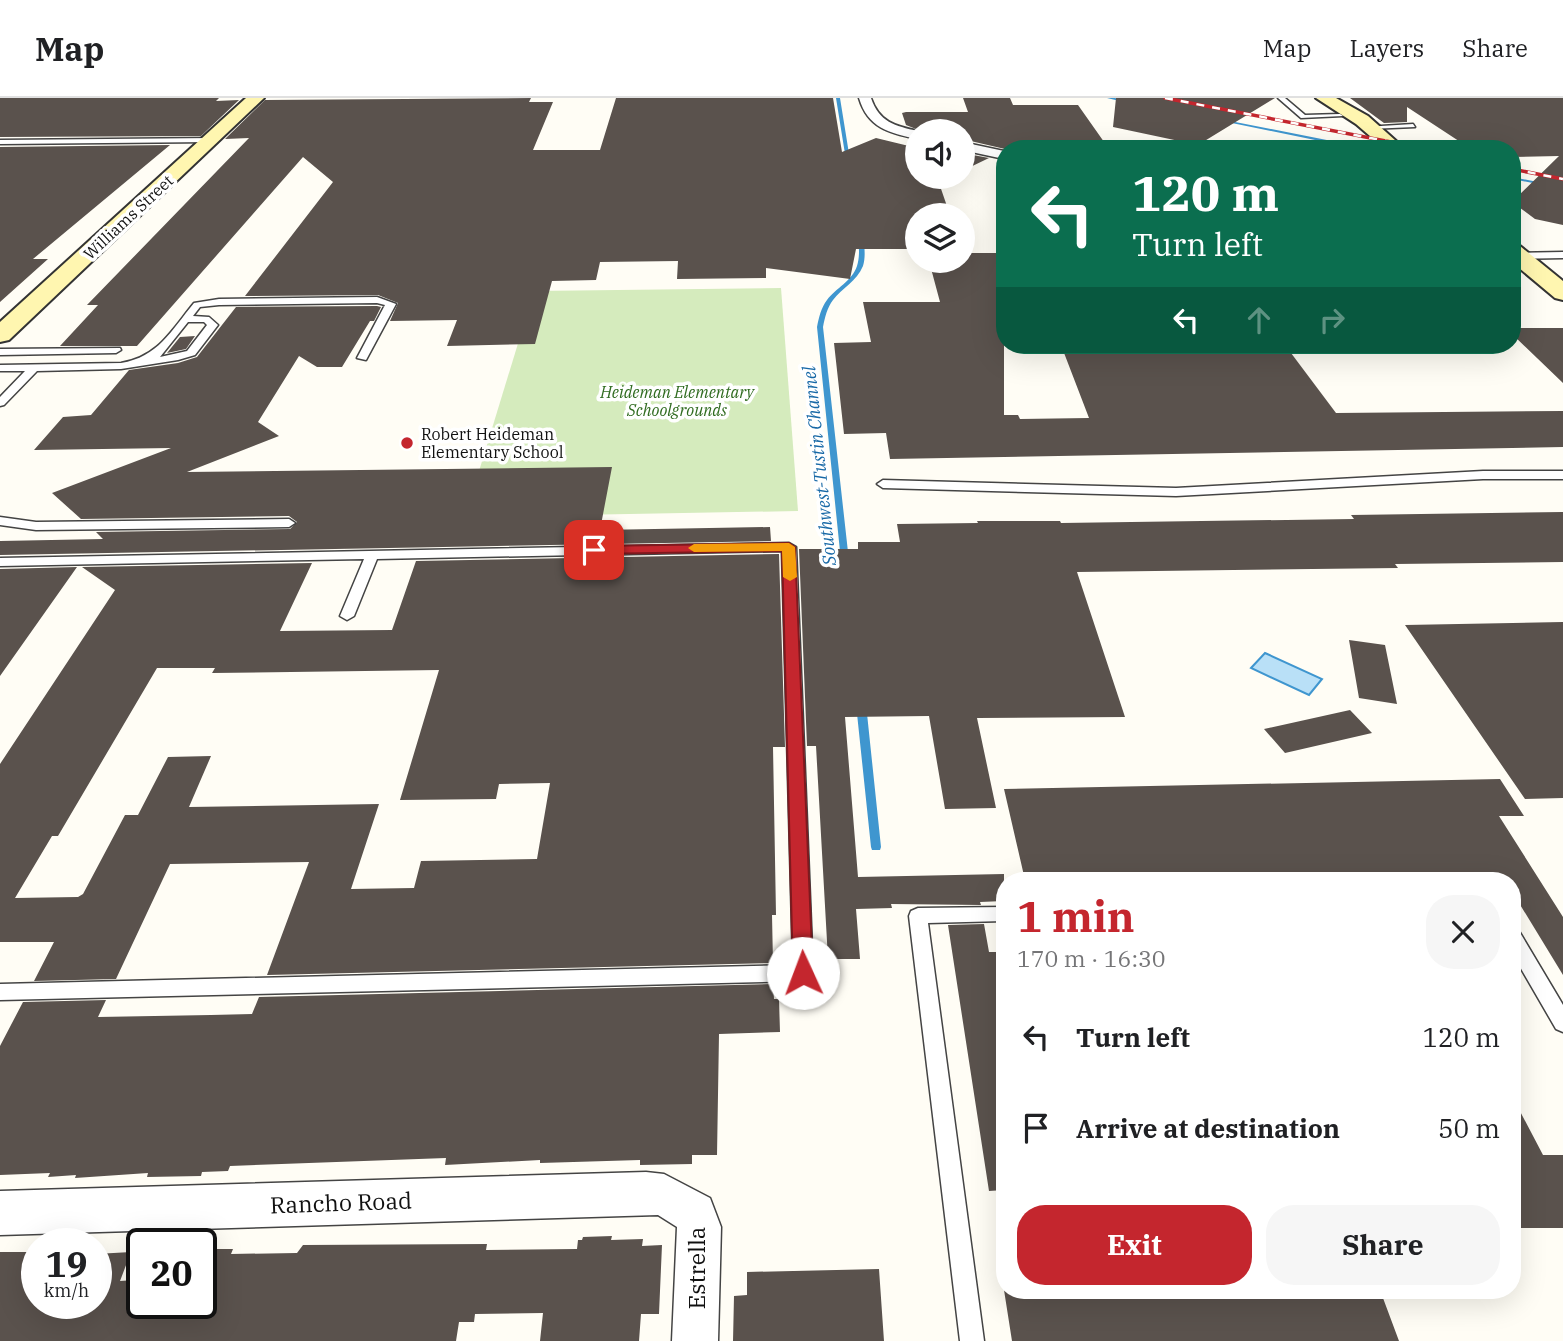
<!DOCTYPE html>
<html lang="en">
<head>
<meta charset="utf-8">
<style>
	body { margin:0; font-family:"IBM Plex Serif",serif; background:#f6f6f6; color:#202124; height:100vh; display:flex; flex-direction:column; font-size:26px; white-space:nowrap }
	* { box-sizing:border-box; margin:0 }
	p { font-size:23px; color:#757577 }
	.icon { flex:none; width:38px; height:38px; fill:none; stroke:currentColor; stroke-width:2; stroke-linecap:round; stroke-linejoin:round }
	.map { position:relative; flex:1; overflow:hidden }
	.drawer { position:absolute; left:996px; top:774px; width:525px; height:427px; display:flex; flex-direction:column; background:#fff; border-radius:28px; box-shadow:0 7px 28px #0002 }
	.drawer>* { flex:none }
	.top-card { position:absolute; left:996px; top:42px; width:525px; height:214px; border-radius:28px; box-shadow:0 7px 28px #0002; background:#0b6e4f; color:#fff; overflow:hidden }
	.controls { position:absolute; left:905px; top:21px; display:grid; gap:14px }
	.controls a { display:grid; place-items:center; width:70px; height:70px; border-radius:50%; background:#fff; box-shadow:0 7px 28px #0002; font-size:35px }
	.speed { position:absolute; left:21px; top:1130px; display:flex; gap:14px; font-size:35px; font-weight:700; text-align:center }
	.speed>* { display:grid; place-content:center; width:91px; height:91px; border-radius:50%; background:#fff; box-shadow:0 7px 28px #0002; line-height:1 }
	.speed small { font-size:18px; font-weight:400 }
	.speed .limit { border:4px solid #111; border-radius:10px; background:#fff; color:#111 }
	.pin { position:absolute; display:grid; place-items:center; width:60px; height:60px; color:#fff; margin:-30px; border-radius:14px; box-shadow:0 4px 10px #0006 }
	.me { position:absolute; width:77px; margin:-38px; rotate:358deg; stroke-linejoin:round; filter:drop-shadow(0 0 5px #0008) }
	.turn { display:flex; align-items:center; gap:24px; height:147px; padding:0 21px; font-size:32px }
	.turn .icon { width:91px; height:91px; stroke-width:2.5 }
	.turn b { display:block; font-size:49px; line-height:60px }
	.lanes { display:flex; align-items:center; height:66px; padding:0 21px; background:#0003; justify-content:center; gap:35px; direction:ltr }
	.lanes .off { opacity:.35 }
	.round { display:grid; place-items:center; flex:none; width:74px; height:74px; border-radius:28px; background:#f6f6f6 }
	.head { display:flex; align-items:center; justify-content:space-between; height:119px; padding:0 21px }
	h1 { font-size:42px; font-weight:800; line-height:52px; color:#c4262e }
	.primary-button { display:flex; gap:14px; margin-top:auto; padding:14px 21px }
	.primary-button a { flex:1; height:80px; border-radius:28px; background:#c4262e; color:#fff; font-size:28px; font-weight:800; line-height:80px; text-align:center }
	.primary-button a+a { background:#f6f6f6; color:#202124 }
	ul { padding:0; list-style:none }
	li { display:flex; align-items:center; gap:21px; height:91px; padding:0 21px }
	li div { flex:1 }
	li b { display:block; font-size:26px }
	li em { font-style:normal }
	header { display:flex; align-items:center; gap:42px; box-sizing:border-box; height:98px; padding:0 35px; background:#fff; border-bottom:2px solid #e0e0e0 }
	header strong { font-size:33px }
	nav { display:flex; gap:38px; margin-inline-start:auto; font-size:24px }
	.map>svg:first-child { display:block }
	.green { fill:#d5ebbd }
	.water { fill:#b9e0f7; stroke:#3f96cf; stroke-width:2 }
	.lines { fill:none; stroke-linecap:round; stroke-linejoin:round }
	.stream { fill:#3f96cf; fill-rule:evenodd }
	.building { fill:#5a524d; fill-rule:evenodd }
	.lane-casing { stroke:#444; stroke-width:3 }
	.street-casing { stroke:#444; stroke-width:3 }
	.secondary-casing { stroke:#333; stroke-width:4 }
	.path { stroke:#333; stroke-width:2; stroke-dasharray:3.5 2; stroke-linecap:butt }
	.lane { fill:#fff; fill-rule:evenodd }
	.street { fill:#fff; fill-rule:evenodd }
	.secondary { fill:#fff6b0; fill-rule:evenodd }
	.rail-casing { stroke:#c4262e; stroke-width:3.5 }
	.rail { stroke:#fff; stroke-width:2.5; stroke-dasharray:8; stroke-linecap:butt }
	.route { fill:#c4262e; stroke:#7f191e; stroke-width:2 }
	.slow { fill:#f59e0b }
	.poi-dot { fill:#c4262e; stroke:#fff; stroke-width:2.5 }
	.labels { text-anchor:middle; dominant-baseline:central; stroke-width:7; stroke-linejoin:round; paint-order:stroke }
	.far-street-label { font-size:16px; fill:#111; stroke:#fff }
	.far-park-label { font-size:16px; font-style:italic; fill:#2f6b1f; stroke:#fff }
	.far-poi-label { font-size:16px; fill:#111; stroke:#fff; text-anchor:start }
	.far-water-label { font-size:18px; font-style:italic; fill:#1768a6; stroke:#fff }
	.near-street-label { font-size:23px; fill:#111; stroke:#fff }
</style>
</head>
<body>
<header>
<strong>Map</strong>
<nav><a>Map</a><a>Layers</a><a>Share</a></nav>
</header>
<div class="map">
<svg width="1563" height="1243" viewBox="0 0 1563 1243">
	<rect width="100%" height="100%" fill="#fffdf5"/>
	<path class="green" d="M781,190L798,413L465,419L534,193Z"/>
	<path class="water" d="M1265,555L1322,581L1309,597L1251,570Z"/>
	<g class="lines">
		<path class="stream" d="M836,0H840L850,62L848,63L846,62Z
			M1107,0H1115L1130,4L1128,5Z
			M1220,21L1362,49L1364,50L1359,51L1222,23Z
			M1512,79L1563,89V91L1512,81Z
			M861,137L864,139C864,149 866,158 863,168C857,183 842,190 833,202C827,210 825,219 823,229L849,463L845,465L841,463L817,229C819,219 821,210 827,202C836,190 852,183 857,168C860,158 859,149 858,139Z
			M861,603L866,606L881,749L880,752H872L871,749L856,606Z"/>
	</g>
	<path class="building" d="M0,0H219L216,3L239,2L201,38L0,39Z
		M531,0L529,4H553L533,52H600L616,0H833L842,54L876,40L913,49L911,42L917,43V79H951L939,85L950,117H917V151H856L850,181L766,170V180L677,181L678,163L600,164L596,182L552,183L535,246L447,248L457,222L390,223L398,205L378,197L245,198L333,84L303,59L137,248H60L98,207H87L249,40L225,41L265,2Z
		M963,0H1010L1013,7H1078L1109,51H1056L1051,42H1026L1005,51L962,41V33H921L906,27L902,15L906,14H968Z
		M1116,0H1275L1198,47L1113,29Z
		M1350,0H1563V127L1535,121L1512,104L1559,58L1512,59V51H1471L1407,9V24L1384,25Z
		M170,47L33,161H48L0,204V49Z
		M962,55L989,60L962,73Z
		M962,155H1004V317H1018L1020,321L1089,320L1061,247H1285L1336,315L1563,313V349L890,361L886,335L844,336L834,245L871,244L863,204H940L929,163H962Z
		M377,208L381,209L374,223H370L342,269H317L299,258L258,324L279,338L187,374L612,369L600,432L770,429L771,443L0,457V443L103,441L96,434L290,431L297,424L289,418L81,421L52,395L171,350L34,352L63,319L91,317L129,272L178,265L197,259L236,209Z
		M1512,230H1563V285L1512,236Z
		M195,238L186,251L167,255L180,239Z
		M1563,414V464L1395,466L1398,470L1077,474L1125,619L977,620L996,710L945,711L929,618L845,619L858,779L1004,776V803L980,804L981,807L891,806L892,810L856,811L860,861H828L816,648H807L799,451H858V444H900L897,426L978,425L977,423H1060L1061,425L1354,421L1351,417Z
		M779,456L785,649H773L776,817H772L773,865L267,877L309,764L170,766L116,881L34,883L54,844H0V666L115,492L82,469L312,465L280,533L392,532L416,463ZM157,570H215L212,575L439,572L400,702L496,701L499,686L550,685L537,761L421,763L414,790L351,791L379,706L189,709L211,658L168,659L138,717H125L83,796L78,799L15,800L52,738H58Z
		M77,469L0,578V471Z
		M1563,524V700L1525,701L1405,527Z
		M1349,542L1385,547L1397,606L1359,600Z
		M1350,612L1372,635L1285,655L1264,631Z
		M1500,681L1524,718H1499L1563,819V877L1516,800L1512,798V782H1025L1004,691Z
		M984,826L989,854H1004V1092L989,1093L948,827Z
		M773,886L774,901H779L780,934L719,936L717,1057H692V1066L640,1067V1062L540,1065V1062L445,1067L446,1060L230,1068L228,1073L202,1074L201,1078L147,1079L148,1075L75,1080L76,1077L48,1079L50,1075L0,1077V948L23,904L106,902L98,919L211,917L252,916L259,899Z
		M1512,998L1543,1057H1563V1130H1512Z
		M612,1138L611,1142L643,1141L642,1148L662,1147L659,1216H641L639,1243H540L543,1215L475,1216L474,1224H459L456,1243H0V1154H37V1206H96V1156L131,1154L120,1183L135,1182L127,1206H201V1151H233L231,1156L297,1155L303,1147L487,1146L486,1152L577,1151L578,1142H582L583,1139Z
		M879,1171L884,1243H733L734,1198L747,1197V1174Z
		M1004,1192H1380L1399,1243H1012Z"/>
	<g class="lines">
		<g class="lane-casing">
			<path id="lane" d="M1278,0H1285L1305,17L1340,16L1343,18L1301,20Z
				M1413,26L1415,29L1369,31L1365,29Z
				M214,40L211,44L0,46V42Z
				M1563,154V160L1518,161L1514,158L1518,155Z
				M377,199L396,206L366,262L357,260L385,207L377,205L219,207L200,209L193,218L209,219L218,227L195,257L178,262L121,271L37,273L4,307L0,308V299L25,273H0V267L121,265C158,259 171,233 194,205L219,201ZM188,224H204L207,227L187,253L160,259Z
				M120,250L121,252L116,255L0,257V251Z
				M1483,373H1563V381H1483L1176,398L883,390L877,386L883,382L1176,390Z
				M0,419L36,424L289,421L295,425L289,429L36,432L0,427Z
				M789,445L796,449L813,875L810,881L803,883L0,902V886L793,867L782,453L377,461L354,518L347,522L340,518L364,461L0,468V460Z
				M1004,809V823L928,825L984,1243H960L909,818L911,813L918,810Z
				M1512,830L1519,833L1563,907V934L1556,931L1512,855Z"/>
		</g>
		<g class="street-casing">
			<path id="street" d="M859,0H871C879,24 895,28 918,33L917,41C889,35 868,30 859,0Z
				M962,44L1004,53V61L962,52Z
				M646,1074L664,1076L710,1100L721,1129L718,1243H672L677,1129L658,1117L0,1137V1093Z"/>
		</g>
		<g class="secondary-casing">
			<path id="secondary" d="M246,0H264L9,242L0,244V224Z
				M1316,0H1336L1368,18L1405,51H1385L1356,26Z
				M1512,146L1520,148L1563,183V202L1555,200L1512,164Z"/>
		</g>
		<path class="path" d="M1448,48L1458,51"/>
		<use href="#lane" class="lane"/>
		<use href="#street" class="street"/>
		<use href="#secondary" class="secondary"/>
		<g class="rail-casing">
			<path id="rail" d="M1165,0L1427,51
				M1512,71L1563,81"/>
		</g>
		<use href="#rail" class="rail"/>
	</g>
	<path class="route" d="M789,445L795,449L813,875L810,881L803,883L796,881L793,875L782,453L594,456L587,452L594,448Z"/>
	<path class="slow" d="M789,445L795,449L797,479L790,483L783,479L782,453L694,454L688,450L694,446Z"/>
	<circle class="poi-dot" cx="407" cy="345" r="7"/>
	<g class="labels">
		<g class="far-street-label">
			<text transform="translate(128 119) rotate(-43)">Williams Street</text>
		</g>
		<g class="far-park-label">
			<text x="677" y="294">Heideman Elementary<tspan x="677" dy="18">Schoolgrounds</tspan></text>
		</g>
		<g class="far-poi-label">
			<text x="421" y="336">Robert Heideman<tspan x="421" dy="18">Elementary School</tspan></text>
		</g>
		<g class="far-water-label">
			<text transform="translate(819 368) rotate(-96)">Southwest-Tustin Channel</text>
		</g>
		<g class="near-street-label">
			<text transform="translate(341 1104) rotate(-2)">Rancho Road</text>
			<text transform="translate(696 1170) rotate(-90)">Estrella</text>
		</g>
	</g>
</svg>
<div class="controls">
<a><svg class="icon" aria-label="sound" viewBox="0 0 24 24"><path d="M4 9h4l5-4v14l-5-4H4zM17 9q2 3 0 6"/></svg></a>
<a><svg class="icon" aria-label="layers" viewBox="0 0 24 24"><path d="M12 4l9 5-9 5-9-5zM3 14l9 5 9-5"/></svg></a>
</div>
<div class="speed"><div>19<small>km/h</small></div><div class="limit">20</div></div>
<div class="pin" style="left:594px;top:452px;background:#d93025"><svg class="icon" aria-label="arrive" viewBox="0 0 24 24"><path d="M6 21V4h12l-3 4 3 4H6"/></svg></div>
<svg class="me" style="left:803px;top:875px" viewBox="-20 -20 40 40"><circle r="19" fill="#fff"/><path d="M0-13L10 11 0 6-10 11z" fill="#c4262e"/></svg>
<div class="top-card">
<div class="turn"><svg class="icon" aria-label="left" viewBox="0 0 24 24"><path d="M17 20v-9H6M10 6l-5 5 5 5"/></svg><div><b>120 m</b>Turn left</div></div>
<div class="lanes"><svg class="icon" aria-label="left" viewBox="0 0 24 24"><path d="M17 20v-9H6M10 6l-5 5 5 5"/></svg><svg class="icon off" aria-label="ahead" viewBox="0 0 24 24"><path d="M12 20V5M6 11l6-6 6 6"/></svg><svg class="icon off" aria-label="right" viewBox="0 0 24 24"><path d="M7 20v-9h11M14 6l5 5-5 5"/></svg></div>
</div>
<section class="drawer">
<div class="head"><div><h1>1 min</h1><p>170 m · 16:30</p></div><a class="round"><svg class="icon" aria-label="close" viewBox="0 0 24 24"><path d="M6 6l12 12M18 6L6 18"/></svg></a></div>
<ul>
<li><svg class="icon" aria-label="left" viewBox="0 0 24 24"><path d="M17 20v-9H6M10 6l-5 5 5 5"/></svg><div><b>Turn left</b></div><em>120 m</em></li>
<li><svg class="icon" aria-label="arrive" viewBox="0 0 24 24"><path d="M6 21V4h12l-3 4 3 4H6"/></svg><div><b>Arrive at destination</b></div><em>50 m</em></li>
</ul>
<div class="primary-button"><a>Exit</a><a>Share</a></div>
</section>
</div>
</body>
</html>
